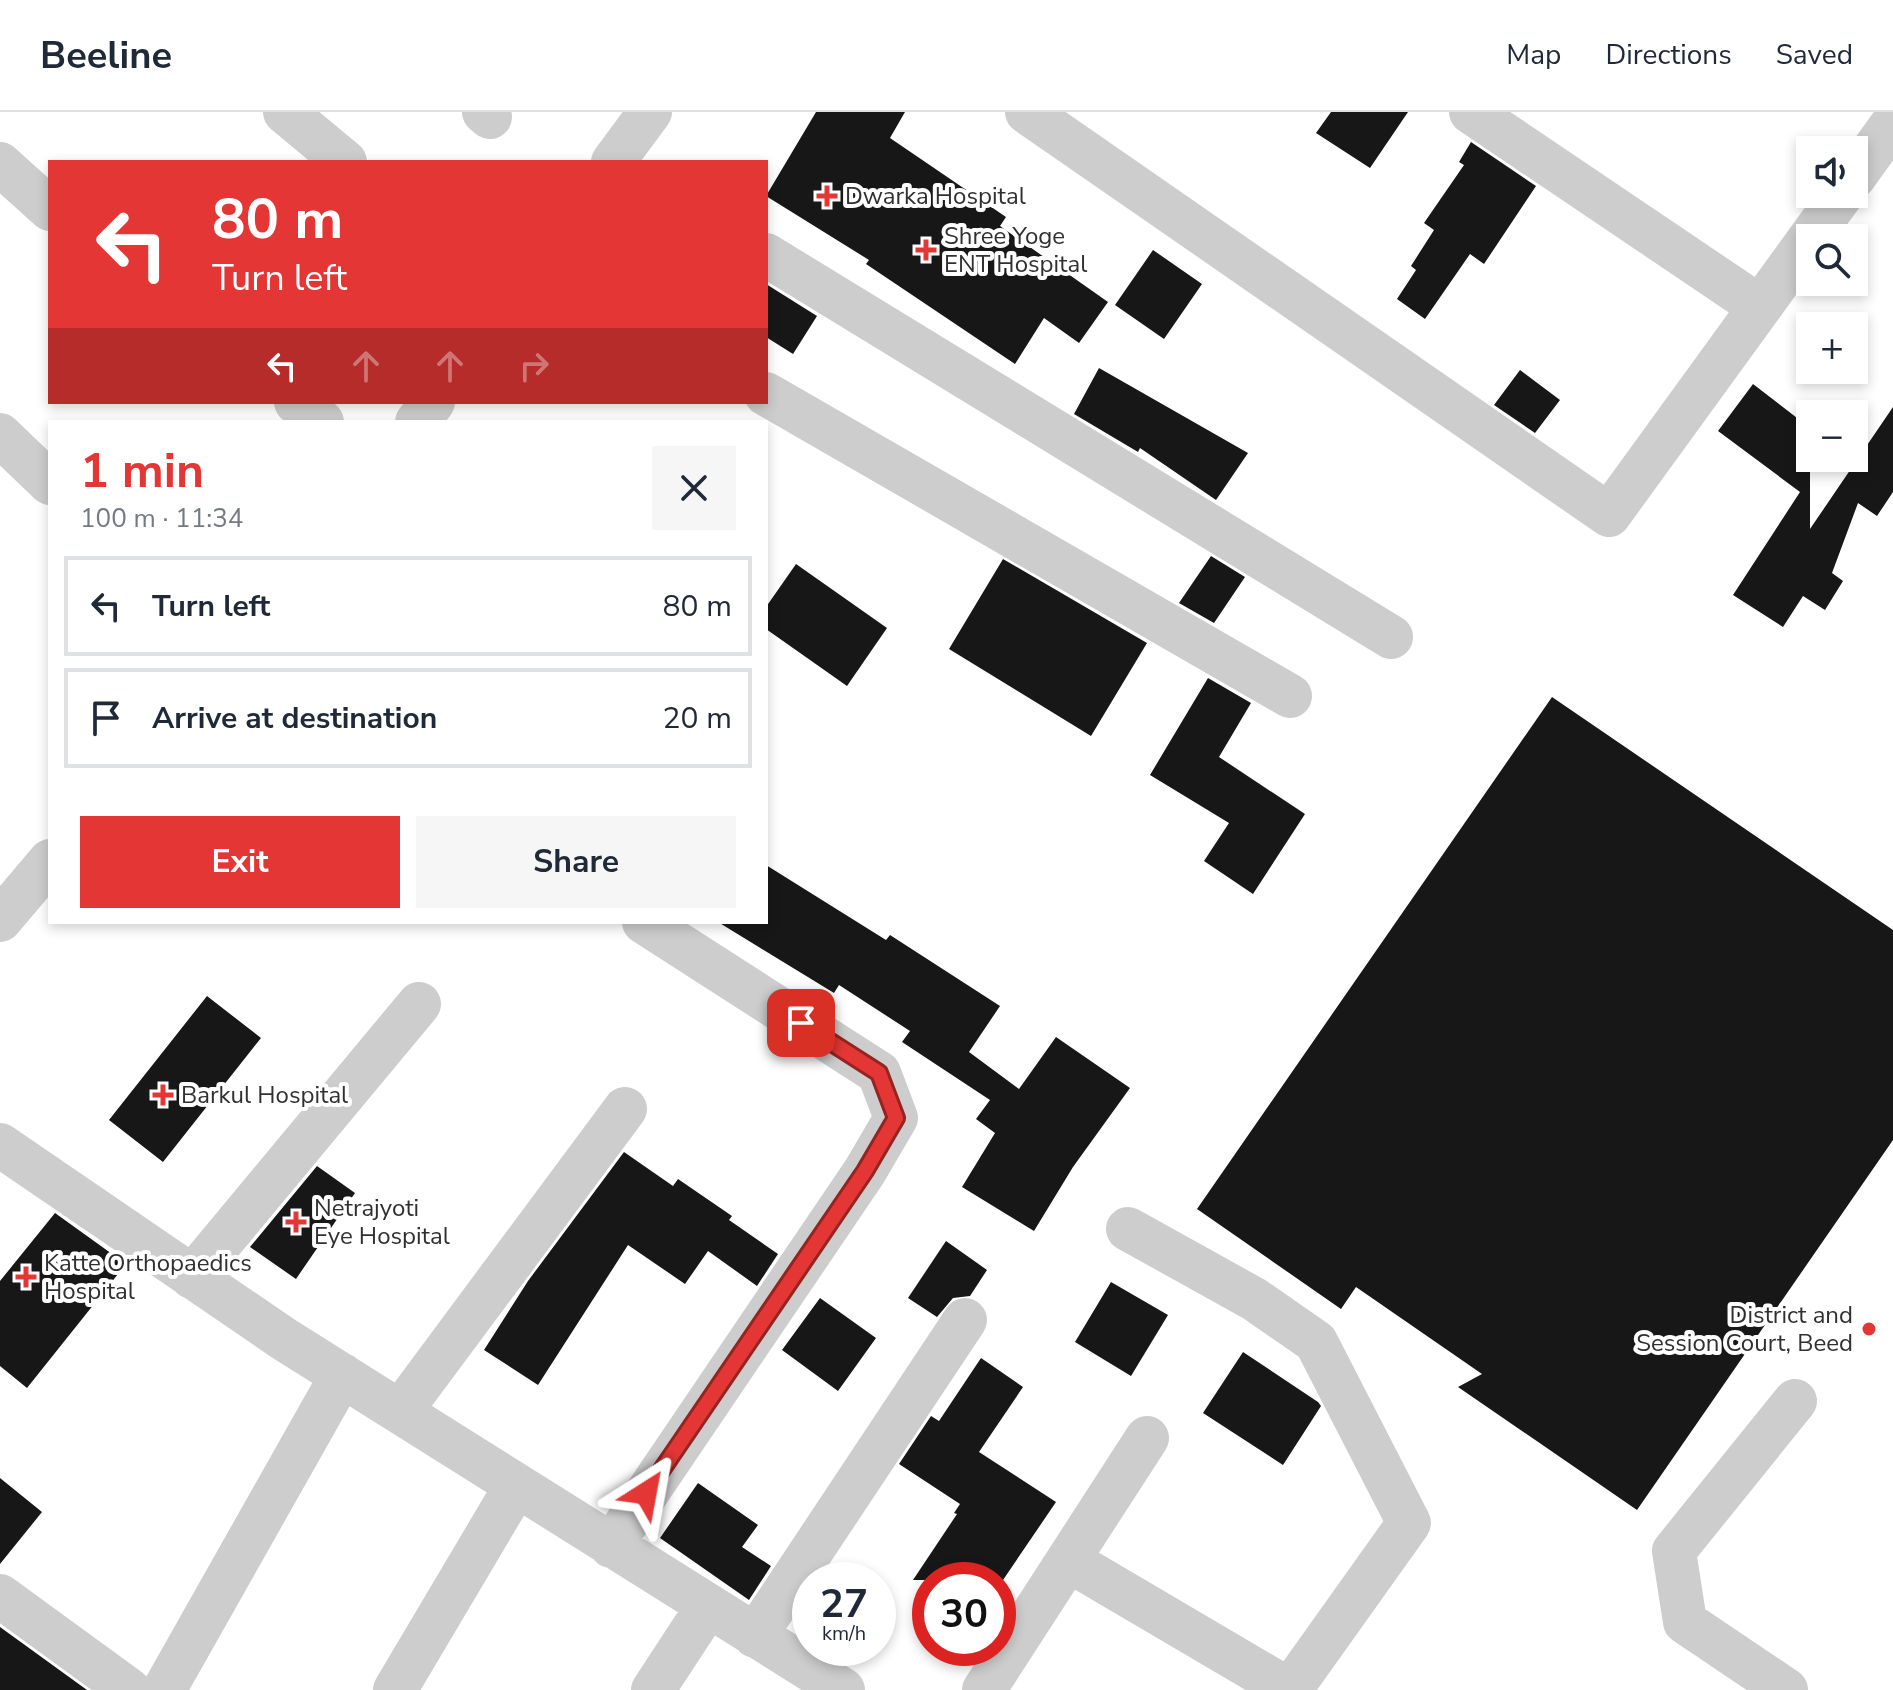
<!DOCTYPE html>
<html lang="en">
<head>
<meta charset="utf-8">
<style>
	body { margin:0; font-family:"Nunito Sans",sans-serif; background:#f6f6f7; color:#1f2937; height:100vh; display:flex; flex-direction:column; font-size:30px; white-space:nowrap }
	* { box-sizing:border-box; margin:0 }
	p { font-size:26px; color:#747a83 }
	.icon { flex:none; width:44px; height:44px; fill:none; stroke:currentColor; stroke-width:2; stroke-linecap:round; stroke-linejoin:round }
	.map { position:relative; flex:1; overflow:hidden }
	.side { position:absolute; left:48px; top:308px; width:720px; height:504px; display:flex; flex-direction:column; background:#fff; border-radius:0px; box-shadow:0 4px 12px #0003 }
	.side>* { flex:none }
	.guide { position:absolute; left:48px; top:48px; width:720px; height:244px; border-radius:0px; box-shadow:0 4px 12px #0003; background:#e43735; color:#fff; overflow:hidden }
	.controls { position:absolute; left:1796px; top:24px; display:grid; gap:16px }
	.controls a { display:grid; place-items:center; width:72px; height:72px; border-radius:0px; background:#fff; box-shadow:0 4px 12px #0003; font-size:40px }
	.speed { position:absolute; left:792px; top:1450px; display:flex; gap:16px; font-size:40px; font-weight:700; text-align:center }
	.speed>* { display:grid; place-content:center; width:104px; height:104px; border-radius:50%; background:#fff; box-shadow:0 4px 12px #0003; line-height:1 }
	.speed small { font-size:20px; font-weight:400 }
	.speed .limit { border:12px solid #d22; background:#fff; color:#111 }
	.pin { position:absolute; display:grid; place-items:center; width:68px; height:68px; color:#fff; margin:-34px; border-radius:16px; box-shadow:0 4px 12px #0006 }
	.me { position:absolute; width:88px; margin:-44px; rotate:34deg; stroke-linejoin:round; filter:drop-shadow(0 0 6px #0008) }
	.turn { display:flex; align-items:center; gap:28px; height:168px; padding:0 32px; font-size:36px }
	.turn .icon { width:104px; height:104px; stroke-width:2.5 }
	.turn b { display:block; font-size:56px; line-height:68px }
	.lanes { display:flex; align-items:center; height:76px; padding:0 32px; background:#0003; justify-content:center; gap:40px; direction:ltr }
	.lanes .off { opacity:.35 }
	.round { display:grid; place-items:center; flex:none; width:84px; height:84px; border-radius:0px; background:#f6f6f7 }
	.overview { display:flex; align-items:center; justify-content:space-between; height:136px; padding:0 32px }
	h1 { font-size:48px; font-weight:700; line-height:60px; color:#e43735 }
	.button { display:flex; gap:16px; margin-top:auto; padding:16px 32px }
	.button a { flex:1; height:92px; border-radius:0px; background:#e43735; color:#fff; font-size:32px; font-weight:700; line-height:92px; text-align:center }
	.button a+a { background:#f6f6f7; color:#1f2937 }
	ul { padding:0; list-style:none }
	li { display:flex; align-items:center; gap:24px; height:100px; margin:0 16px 12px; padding:0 16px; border:4px solid #e0e1e3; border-radius:0px }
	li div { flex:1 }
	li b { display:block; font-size:30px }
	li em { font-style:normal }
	header { display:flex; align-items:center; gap:48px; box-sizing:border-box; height:112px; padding:0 40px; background:#fff; border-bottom:2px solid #e0e1e3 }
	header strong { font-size:38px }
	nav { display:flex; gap:44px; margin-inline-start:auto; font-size:28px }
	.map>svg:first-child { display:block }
	.building { fill:#171717 }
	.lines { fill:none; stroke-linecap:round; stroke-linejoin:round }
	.minor { stroke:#cdcdcd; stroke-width:44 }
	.route-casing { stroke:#942422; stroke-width:20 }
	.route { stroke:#e43735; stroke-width:14 }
	.poi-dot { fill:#e43735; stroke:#fff; stroke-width:3 }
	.labels { text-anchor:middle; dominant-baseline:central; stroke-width:8; stroke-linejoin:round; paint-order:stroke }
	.poi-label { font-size:24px; fill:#303030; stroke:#fff; text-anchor:start }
</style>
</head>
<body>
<header>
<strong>Beeline</strong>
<nav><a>Map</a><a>Directions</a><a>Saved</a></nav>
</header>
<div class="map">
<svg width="1893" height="1578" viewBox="0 0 1893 1578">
	<rect width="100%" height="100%" fill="#fff"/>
	<path class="building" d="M816,0H905L890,26L1006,105L1000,114L1108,190L1079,231L1044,206L1015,252L866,152L869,148L766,84Z
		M1331,0H1408L1370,56L1316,21Z
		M1471,30L1536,74L1484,152L1470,142L1425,207L1397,187L1416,158L1411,154L1434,118L1424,111L1464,53L1459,50Z
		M1153,138L1202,172L1164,227L1115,193Z
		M766,172L817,204L793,242L766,225Z
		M1099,256L1248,341L1216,388L1140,336L1138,340L1074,302Z
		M1520,258L1560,288L1535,321L1494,293Z
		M1753,272L1810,316V417L1893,295V380L1877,404L1858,391L1832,461L1843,469L1825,498L1803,484L1783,515L1733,483L1800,380L1718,319Z
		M1211,444L1245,465L1214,511L1179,491Z
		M1003,447L1147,531L1091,624L949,537Z
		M796,452L887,516L847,574L766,517V495Z
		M1208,566L1251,591L1219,645L1305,702L1253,782L1204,749L1229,711L1150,663Z
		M1552,585L1893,818V1028L1637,1398L1458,1275L1482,1262L1356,1175L1341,1197L1197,1097Z
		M766,753L886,828L890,823L1000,894L969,940L1019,977L1056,925L1130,976L1073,1055L1034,1119L962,1075L995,1021L976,1007L990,988L902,930L910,919L839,873L834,881L718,810H766Z
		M207,884L261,926L163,1050L109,1008Z
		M624,1040L673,1074L678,1067L732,1104L729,1108L778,1142L757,1174L708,1139L685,1172L628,1133L538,1273L484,1238L528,1169Z
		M317,1054L355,1081L296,1167L250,1135Z
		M55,1101L126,1152L27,1276L0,1254V1169Z
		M946,1129L987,1158L970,1184L953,1186L937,1205L908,1186Z
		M1111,1170L1168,1203L1131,1264L1075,1230Z
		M820,1186L876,1226L838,1279L782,1238Z
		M1243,1240L1318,1290L1321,1294L1283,1353L1203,1301Z
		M981,1246L1023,1275L979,1340L1056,1390L1003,1468H913L957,1402L954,1401L960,1392L899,1352L931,1304L939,1309Z
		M0,1366L42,1400L0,1452Z
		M698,1371L758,1413L742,1435L771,1454L749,1488L660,1426Z
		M0,1515L87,1578H0Z"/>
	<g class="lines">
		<path class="minor" d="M285,0L345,50
			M484,0L490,5
			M1027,0L1609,403L1760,195
			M1471,0L1760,195L1842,82
			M613,50L650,0
			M0,52L50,97
			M1854,65L1893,11
			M766,143L1391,525
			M766,282L1290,584
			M296,290L322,310
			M417,310L433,290
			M0,323L50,371
			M0,808L50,749
			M0,1033L284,1227L843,1578
			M1128,1117L1254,1187L1316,1230L1409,1411L1290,1578
			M192,1165L419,892
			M400,1300L625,997
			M611,1434L865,1059L896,1006L879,961L644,810
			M1068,1448L1289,1578
			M0,1484L129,1578
			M755,1524L965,1208
			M164,1578L342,1263
			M395,1578L516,1374
			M653,1578L708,1494
			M984,1578L1147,1326
			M1786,1578L1685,1510L1674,1439L1795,1289"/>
	</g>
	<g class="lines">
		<g class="route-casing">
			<path id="route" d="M646,1381L865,1059L896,1006L879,961L801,911"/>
		</g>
		<use href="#route" class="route"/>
	</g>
	<g class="poi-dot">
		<path d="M823 72h8v8h8v8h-8v8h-8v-8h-8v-8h8z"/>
		<path d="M922 126h8v8h8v8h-8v8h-8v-8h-8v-8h8z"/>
		<path d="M159 971h8v8h8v8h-8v8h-8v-8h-8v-8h8z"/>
		<path d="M292 1098h8v8h8v8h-8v8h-8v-8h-8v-8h8z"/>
		<path d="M22 1153h8v8h8v8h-8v8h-8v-8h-8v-8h8z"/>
		<circle cx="1869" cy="1217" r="8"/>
	</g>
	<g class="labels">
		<g class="poi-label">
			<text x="845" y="84">Dwarka Hospital</text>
			<text x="944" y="124">Shree Yoge<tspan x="944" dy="28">ENT Hospital</tspan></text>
			<text x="181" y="983">Barkul Hospital</text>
			<text x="314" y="1096">Netrajyoti<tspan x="314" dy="28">Eye Hospital</tspan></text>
			<text x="44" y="1151">Katte Orthopaedics<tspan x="44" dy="28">Hospital</tspan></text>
			<text x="1853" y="1203" text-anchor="end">District and<tspan x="1853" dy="28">Session Court, Beed</tspan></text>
		</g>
	</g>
</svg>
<div class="controls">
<a><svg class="icon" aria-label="sound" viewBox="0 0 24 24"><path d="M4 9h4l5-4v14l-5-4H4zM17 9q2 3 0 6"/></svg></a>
<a><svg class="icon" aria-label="search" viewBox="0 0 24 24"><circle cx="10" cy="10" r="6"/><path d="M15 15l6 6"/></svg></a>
<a>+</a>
<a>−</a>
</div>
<div class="speed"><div>27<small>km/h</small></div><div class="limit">30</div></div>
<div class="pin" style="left:801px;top:911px;background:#d93025"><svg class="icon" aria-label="arrive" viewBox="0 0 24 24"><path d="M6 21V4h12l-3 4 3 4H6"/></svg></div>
<svg class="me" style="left:646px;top:1381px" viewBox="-20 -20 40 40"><path d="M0-17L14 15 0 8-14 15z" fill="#e43735" stroke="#fff" stroke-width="4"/></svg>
<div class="guide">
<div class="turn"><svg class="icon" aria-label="left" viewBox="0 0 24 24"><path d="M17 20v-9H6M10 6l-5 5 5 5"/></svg><div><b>80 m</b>Turn left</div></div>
<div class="lanes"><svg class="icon" aria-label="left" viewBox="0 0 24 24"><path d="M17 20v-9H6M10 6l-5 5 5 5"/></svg><svg class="icon off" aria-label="ahead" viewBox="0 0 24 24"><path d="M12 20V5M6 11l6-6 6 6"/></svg><svg class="icon off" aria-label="ahead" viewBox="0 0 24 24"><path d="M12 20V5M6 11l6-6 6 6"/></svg><svg class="icon off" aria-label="right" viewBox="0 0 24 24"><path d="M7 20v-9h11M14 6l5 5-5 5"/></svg></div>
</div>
<section class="side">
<div class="overview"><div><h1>1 min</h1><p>100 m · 11:34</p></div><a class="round"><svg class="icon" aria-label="close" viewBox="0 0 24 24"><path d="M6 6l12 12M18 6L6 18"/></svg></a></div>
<ul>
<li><svg class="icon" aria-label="left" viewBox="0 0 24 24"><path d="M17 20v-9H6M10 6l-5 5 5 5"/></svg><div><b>Turn left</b></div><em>80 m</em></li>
<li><svg class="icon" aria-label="arrive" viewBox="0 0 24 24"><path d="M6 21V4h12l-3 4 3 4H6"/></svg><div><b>Arrive at destination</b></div><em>20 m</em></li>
</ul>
<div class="button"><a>Exit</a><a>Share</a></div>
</section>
</div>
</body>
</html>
